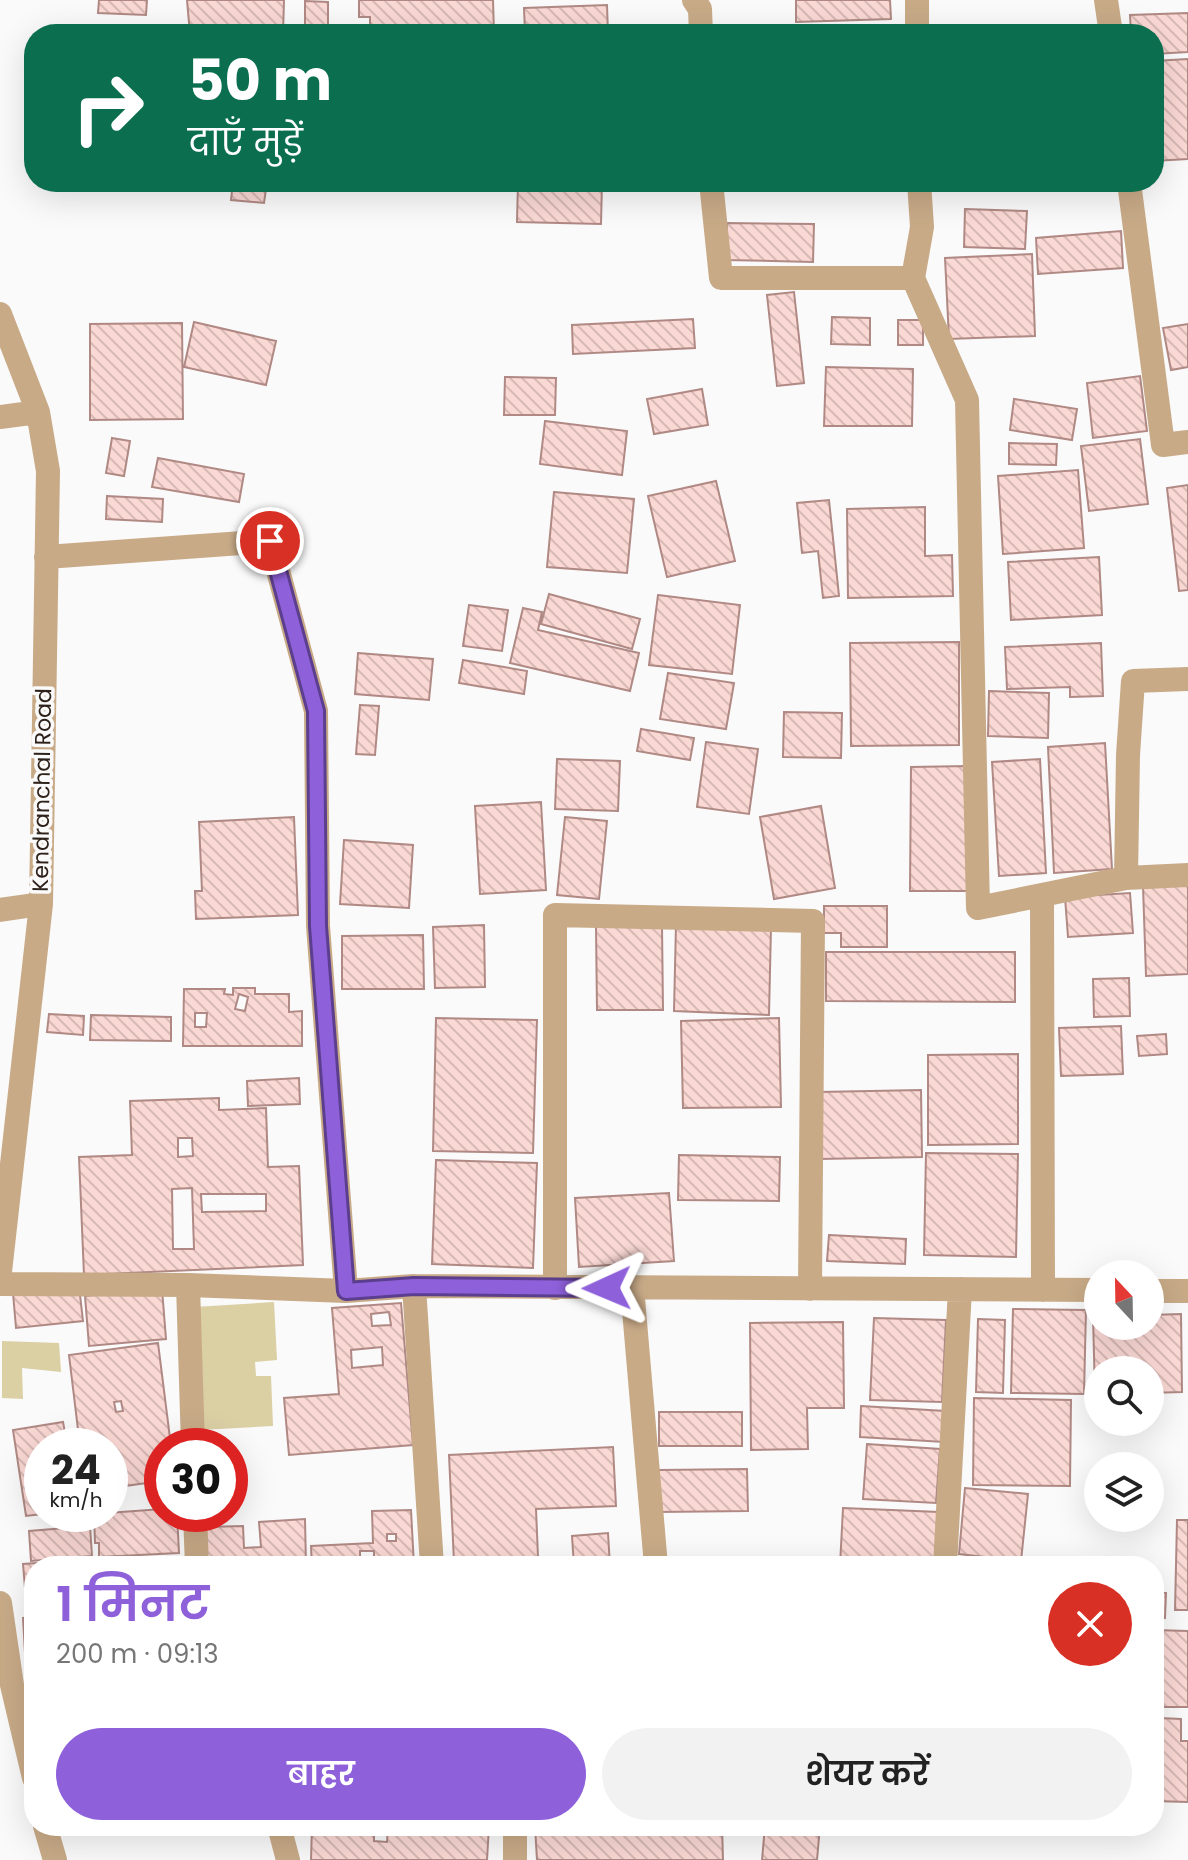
<!DOCTYPE html>
<html lang="hi">
<head>
<meta charset="utf-8">
<style>
	body { margin:0; font-family:Poppins,"Noto Sans Devanagari",sans-serif; background:#f2f2f2; color:#222; height:100vh; display:flex; flex-direction:column; font-size:30px; white-space:nowrap }
	* { box-sizing:border-box; margin:0 }
	p { font-size:26px; color:#767676 }
	.icon { flex:none; width:44px; height:44px; fill:none; stroke:currentColor; stroke-width:2; stroke-linecap:round; stroke-linejoin:round }
	.map { position:relative; flex:1; overflow:hidden }
	.drawer { position:absolute; left:24px; top:1556px; width:1140px; height:280px; display:flex; flex-direction:column; background:#fff; border-radius:32px; box-shadow:0 8px 32px #0002 }
	.drawer>* { flex:none }
	.hud { position:absolute; left:24px; top:24px; width:1140px; height:168px; border-radius:32px; box-shadow:0 8px 32px #0002; background:#0b6e4f; color:#fff; overflow:hidden }
	.needle { width:52px; rotate:338deg }
	.tools { position:absolute; left:1084px; top:1260px; display:grid; gap:16px }
	.tools a { display:grid; place-items:center; width:80px; height:80px; border-radius:50%; background:#fff; box-shadow:0 8px 32px #0002; font-size:40px }
	.speed { position:absolute; left:24px; top:1428px; display:flex; gap:16px; font-size:40px; font-weight:700; text-align:center }
	.speed>* { display:grid; place-content:center; width:104px; height:104px; border-radius:50%; background:#fff; box-shadow:0 8px 32px #0002; line-height:1 }
	.speed small { font-size:20px; font-weight:400 }
	.speed .limit { border:12px solid #d22; background:#fff; color:#111 }
	.pin { position:absolute; display:grid; place-items:center; width:68px; height:68px; color:#fff; margin:-34px; border:4px solid #fff; border-radius:50%; box-shadow:0 2px 8px #0007 }
	.me { position:absolute; width:88px; margin:-44px; rotate:269deg; stroke-linejoin:round; filter:drop-shadow(0 0 6px #0008) }
	.turn { display:flex; align-items:center; gap:28px; height:168px; padding:0 32px; font-size:36px }
	.turn .icon { width:104px; height:104px; stroke-width:2.5 }
	.turn b { display:block; font-size:56px; line-height:68px }
	.round { display:grid; place-items:center; flex:none; width:84px; height:84px; border-radius:42px; background:#f2f2f2 }
	.overview { display:flex; align-items:center; justify-content:space-between; height:136px; padding:0 32px }
	h1 { font-size:48px; font-weight:600; line-height:60px; color:#8e60da }
	.primary-button { display:flex; gap:16px; margin-top:auto; padding:16px 32px }
	.primary-button a { flex:1; height:92px; border-radius:48px; background:#8e60da; color:#fff; font-size:32px; font-weight:600; line-height:92px; text-align:center }
	.primary-button a+a { background:#f2f2f2; color:#222 }
	.map>svg:first-child { display:block }
	.green { fill:#dbcfa4 }
	.building { fill:url(#building-back-hatch); stroke:#b08984; stroke-width:2; fill-rule:evenodd }
	.lines { fill:none; stroke-linecap:round; stroke-linejoin:round }
	.street { stroke:#c8aa87; stroke-width:24 }
	.route-casing { stroke:#5c3e8e; stroke-width:20 }
	.route { stroke:#8e60da; stroke-width:14 }
	.labels { text-anchor:middle; dominant-baseline:central; stroke-width:7; stroke-linejoin:round; paint-order:stroke }
	.street-label { font-size:22px; fill:#2e211a; stroke:#fafafa }
</style>
</head>
<body>
<div class="map">
<svg width="1188" height="1860" viewBox="0 0 1188 1860">
	<defs>
		<pattern id="building-back-hatch" width="6" height="6" patternUnits="userSpaceOnUse" patternTransform="scale(2)"><rect width="6" height="6" fill="#fad8d4"/><path d="M-1 5l2 2M0 0l6 6M5-1l2 2" fill="none" stroke="#d7b9b5"/></pattern>
	</defs>
	<rect width="100%" height="100%" fill="#fafafa"/>
	<path class="green" d="M274,1302L277,1360L255,1362L256,1376H271L273,1426L200,1430L194,1307Z
		M2,1341L59,1343L61,1372L22,1368L23,1399L2,1398Z"/>
	<path class="building" d="M99,0H147L146,15L98,13Z
		M187,0H284L283,34H190Z
		M359,0H493L494,34H370V17H359Z
		M796,0H890L891,19L796,22Z
		M305,1L328,2V34H305Z
		M607,5L608,34H568V32L525,33L524,8Z
		M1188,13V52L1154,54V34H1131L1130,15Z
		M1188,59V159L1154,161V61Z
		M233,182H267L264,203L231,200Z
		M518,182H602L601,224L517,222Z
		M965,209L1027,211L1025,249L964,247Z
		M727,223L814,224L813,262L726,260Z
		M1121,231L1123,268L1038,274L1036,238Z
		M1032,254L1035,336L949,339L945,258Z
		M794,292L804,383L777,386L767,295Z
		M832,317L870,318V345L831,344Z
		M693,319L695,348L573,354L572,325Z
		M898,320H923V345H898Z
		M194,322L276,341L266,385L184,367Z
		M182,323L183,419L90,420V324Z
		M1188,324V367L1171,370L1163,328Z
		M826,367L913,369L912,426H824Z
		M1140,376L1147,431L1093,438L1087,383Z
		M505,377L556,378L555,415H504Z
		M702,389L708,425L654,434L647,399Z
		M1014,399L1077,409L1072,440L1010,430Z
		M545,421L627,431L622,475L540,464Z
		M112,438L130,441L124,476L106,473Z
		M1140,439L1148,504L1089,511L1081,446Z
		M1009,443L1057,444L1056,465L1009,464Z
		M158,458L244,474L239,502L152,487Z
		M1078,470L1084,548L1003,554L998,476Z
		M716,481L735,561L667,577L648,496Z
		M1188,485V590L1179,591L1167,488Z
		M554,492L634,499L627,573L547,567Z
		M107,496L163,499L162,522L106,519Z
		M829,500L839,596L823,598L818,551L802,553L797,503Z
		M925,507V556L952,555L953,596L848,598L847,509Z
		M1099,557L1102,615L1011,620L1008,562Z
		M549,594L640,619L632,649L541,624Z
		M658,595L740,605L732,674L649,665Z
		M469,605L508,610L502,651L463,646Z
		M523,608L542,612L538,630L639,653L630,691L510,663Z
		M959,642V745L851,746L850,643Z
		M1101,643L1103,696L1070,697V687L1007,689L1005,647Z
		M358,653L433,659L429,700L355,694Z
		M463,660L527,671L524,694L459,683Z
		M668,673L734,683L726,729L660,719Z
		M989,691L1049,693L1048,738L988,736Z
		M360,705L379,706L375,755L356,754Z
		M784,712L842,713L841,758L783,757Z
		M641,729L694,738L690,760L637,751Z
		M706,742L758,749L749,814L697,807Z
		M1105,743L1112,869L1054,873L1048,747Z
		M557,759L620,761L618,811L555,809Z
		M1040,759L1046,873L999,876L992,762Z
		M967,766V891H910L911,767Z
		M541,802L546,890L480,894L475,806Z
		M821,806L835,888L774,899L760,817Z
		M294,817L298,915L196,919L195,891H202L199,822Z
		M565,817L607,821L599,899L557,895Z
		M344,840L413,845L409,908L340,904Z
		M1188,884V974L1146,976L1143,886Z
		M1130,893L1133,933L1068,937L1065,897Z
		M824,906H887V947H841V933H824Z
		M676,924L771,927L769,1015L674,1011Z
		M484,925L485,987L435,988L433,927Z
		M662,926L663,1010H597L596,927Z
		M423,935L424,989H342V936Z
		M826,952H1015V1002L826,1001Z
		M1129,978L1130,1016L1094,1017L1093,979Z
		M233,988H255V994H289V1012L302,1011V1046H183L184,989H225L224,994L233,995ZM239,994L248,997L245,1011L235,1009ZM195,1013H207L206,1027H195Z
		M49,1014L84,1016L83,1035L47,1032Z
		M91,1015L171,1017V1041L90,1040Z
		M436,1018L537,1020L533,1153L433,1151Z
		M779,1018L781,1107L683,1108L681,1021Z
		M1121,1026L1123,1074L1061,1076L1059,1028Z
		M1166,1034L1167,1054L1139,1056L1137,1036Z
		M1018,1054V1144L928,1145V1055Z
		M299,1078L300,1104L248,1106L247,1081Z
		M921,1090L922,1157L820,1159L819,1092Z
		M219,1098V1110L266,1108L268,1167L299,1166L303,1265L84,1275L79,1157L132,1155L130,1101ZM178,1138H192L193,1156L178,1157ZM192,1188L194,1249H173L172,1189ZM201,1194H266V1211L202,1212Z
		M926,1153L1018,1154L1016,1257L924,1255Z
		M679,1155L780,1157L779,1201L678,1200Z
		M436,1160L537,1163L533,1268L432,1264Z
		M669,1193L674,1261L579,1267L575,1198Z
		M829,1235L906,1239L905,1264L827,1261Z
		M79,1286L83,1321L16,1328L13,1293Z
		M162,1289L166,1339L89,1346L85,1296Z
		M401,1303L413,1445L289,1455L284,1398L339,1394L332,1308ZM389,1312L391,1325L372,1326L371,1314ZM382,1347L383,1365L352,1368L351,1350Z
		M1013,1309L1086,1310L1084,1394L1011,1393Z
		M1181,1314L1182,1392L1150,1393V1370H1098V1394H1095L1093,1316H1098V1326H1150V1315Z
		M874,1318L946,1320L942,1402L870,1400Z
		M978,1319L1005,1320L1003,1393L976,1392Z
		M843,1322L844,1408H807L808,1449L751,1450L750,1323Z
		M158,1343L171,1446H162V1481L110,1488V1446H80L69,1355ZM121,1401L123,1411L116,1412L114,1402Z
		M974,1398L1071,1400L1070,1486L973,1485Z
		M861,1406L945,1411L944,1442L860,1437Z
		M659,1412H742V1446H659Z
		M63,1422L65,1433L73,1432L75,1446H42V1514L26,1516L13,1430Z
		M867,1444L940,1449L936,1503L863,1499Z
		M613,1447L616,1506L536,1509L538,1557L454,1562L449,1455Z
		M747,1469L748,1511L659,1512V1470Z
		M965,1488L1028,1494L1021,1561L959,1554Z
		M843,1508L939,1512L936,1566H840Z
		M162,1509V1514H177L179,1553L99,1557V1543H95L94,1514Z
		M411,1510L414,1566H312L311,1546L373,1543L372,1511ZM387,1534H396V1541H387ZM360,1551H374V1558L360,1559Z
		M305,1519L306,1566H206L204,1527L243,1526L244,1548L261,1547L259,1522Z
		M1177,1520H1188V1610H1175Z
		M90,1526L92,1556L31,1561L29,1531Z
		M608,1533L610,1566H574L572,1536Z
		M83,1560V1566H34V1612H27L23,1564Z
		M1154,1593H1166L1165,1618H1154Z
		M34,1617V1652L25,1653L23,1618Z
		M1154,1630L1188,1631V1707H1154Z
		M1159,1718L1181,1719V1741H1188V1802L1154,1801V1735H1159Z
		M312,1826H374V1841L387,1842L388,1826H489L487,1860H311Z
		M535,1826H722L723,1860H537Z
		M765,1826H820L817,1860H762Z"/>
	<g class="lines">
		<path class="street" d="M694,0L700,9L701,34
			M917,0V34
			M1106,0L1111,34
			M711,182L721,278H913L922,227L919,182
			M1129,182L1163,445L1188,442
			M913,278L967,400L978,908L1126,878L1188,875
			M0,314L38,412L48,471L41,904L0,1272
			M0,417L38,412
			M46,557L270,541L316,711L318,926L346,1291
			M1126,878L1128,755L1133,681L1188,679
			M1042,895L1043,1290
			M0,910L41,904
			M0,1284L188,1285L346,1291L414,1286L1098,1290
			M188,1285L193,1446
			M414,1286L432,1566
			M632,1287L656,1566
			M555,1288V915L813,921L810,1289
			M1150,1291H1188
			M195,1514L197,1566
			M945,1566L960,1289
			M0,1603L12,1685L34,1778
			M45,1826L55,1860
			M279,1826L288,1860
			M515,1860V1826"/>
	</g>
	<g class="lines">
		<g class="route-casing">
			<path id="route" d="M270,541L316,711L318,926L346,1291L414,1286L607,1288"/>
		</g>
		<use href="#route" class="route"/>
	</g>
	<g class="labels">
		<g class="street-label">
			<text transform="translate(42 790) rotate(-89)">Kendranchal Road</text>
		</g>
	</g>
</svg>
<div class="tools">
<a><svg class="needle" viewBox="-14 -14 28 28"><path d="M0-13l5 13h-10z" fill="#e53935"/><path d="M0 13l5-13h-10z" fill="#767676"/></svg></a>
<a><svg class="icon" aria-label="search" viewBox="0 0 24 24"><circle cx="10" cy="10" r="6"/><path d="M15 15l6 6"/></svg></a>
<a><svg class="icon" aria-label="layers" viewBox="0 0 24 24"><path d="M12 4l9 5-9 5-9-5zM3 14l9 5 9-5"/></svg></a>
</div>
<div class="speed"><div>24<small>km/h</small></div><div class="limit">30</div></div>
<div class="pin" style="left:270px;top:541px;background:#d93025"><svg class="icon" aria-label="arrive" viewBox="0 0 24 24"><path d="M6 21V4h12l-3 4 3 4H6"/></svg></div>
<svg class="me" style="left:607px;top:1288px" viewBox="-20 -20 40 40"><path d="M0-17L14 15 0 8-14 15z" fill="#8e60da" stroke="#fff" stroke-width="4"/></svg>
<div class="hud">
<div class="turn"><svg class="icon" aria-label="right" viewBox="0 0 24 24"><path d="M7 20v-9h11M14 6l5 5-5 5"/></svg><div><b>50 m</b>दाएँ मुड़ें</div></div>
</div>
<section class="drawer">
<div class="overview"><div><h1>1 मिनट</h1><p>200 m · 09:13</p></div><a class="round" style="background:#d93025;color:#fff"><svg class="icon" aria-label="close" viewBox="0 0 24 24"><path d="M6 6l12 12M18 6L6 18"/></svg></a></div>
<div class="primary-button"><a>बाहर</a><a>शेयर करें</a></div>
</section>
</div>
</body>
</html>
